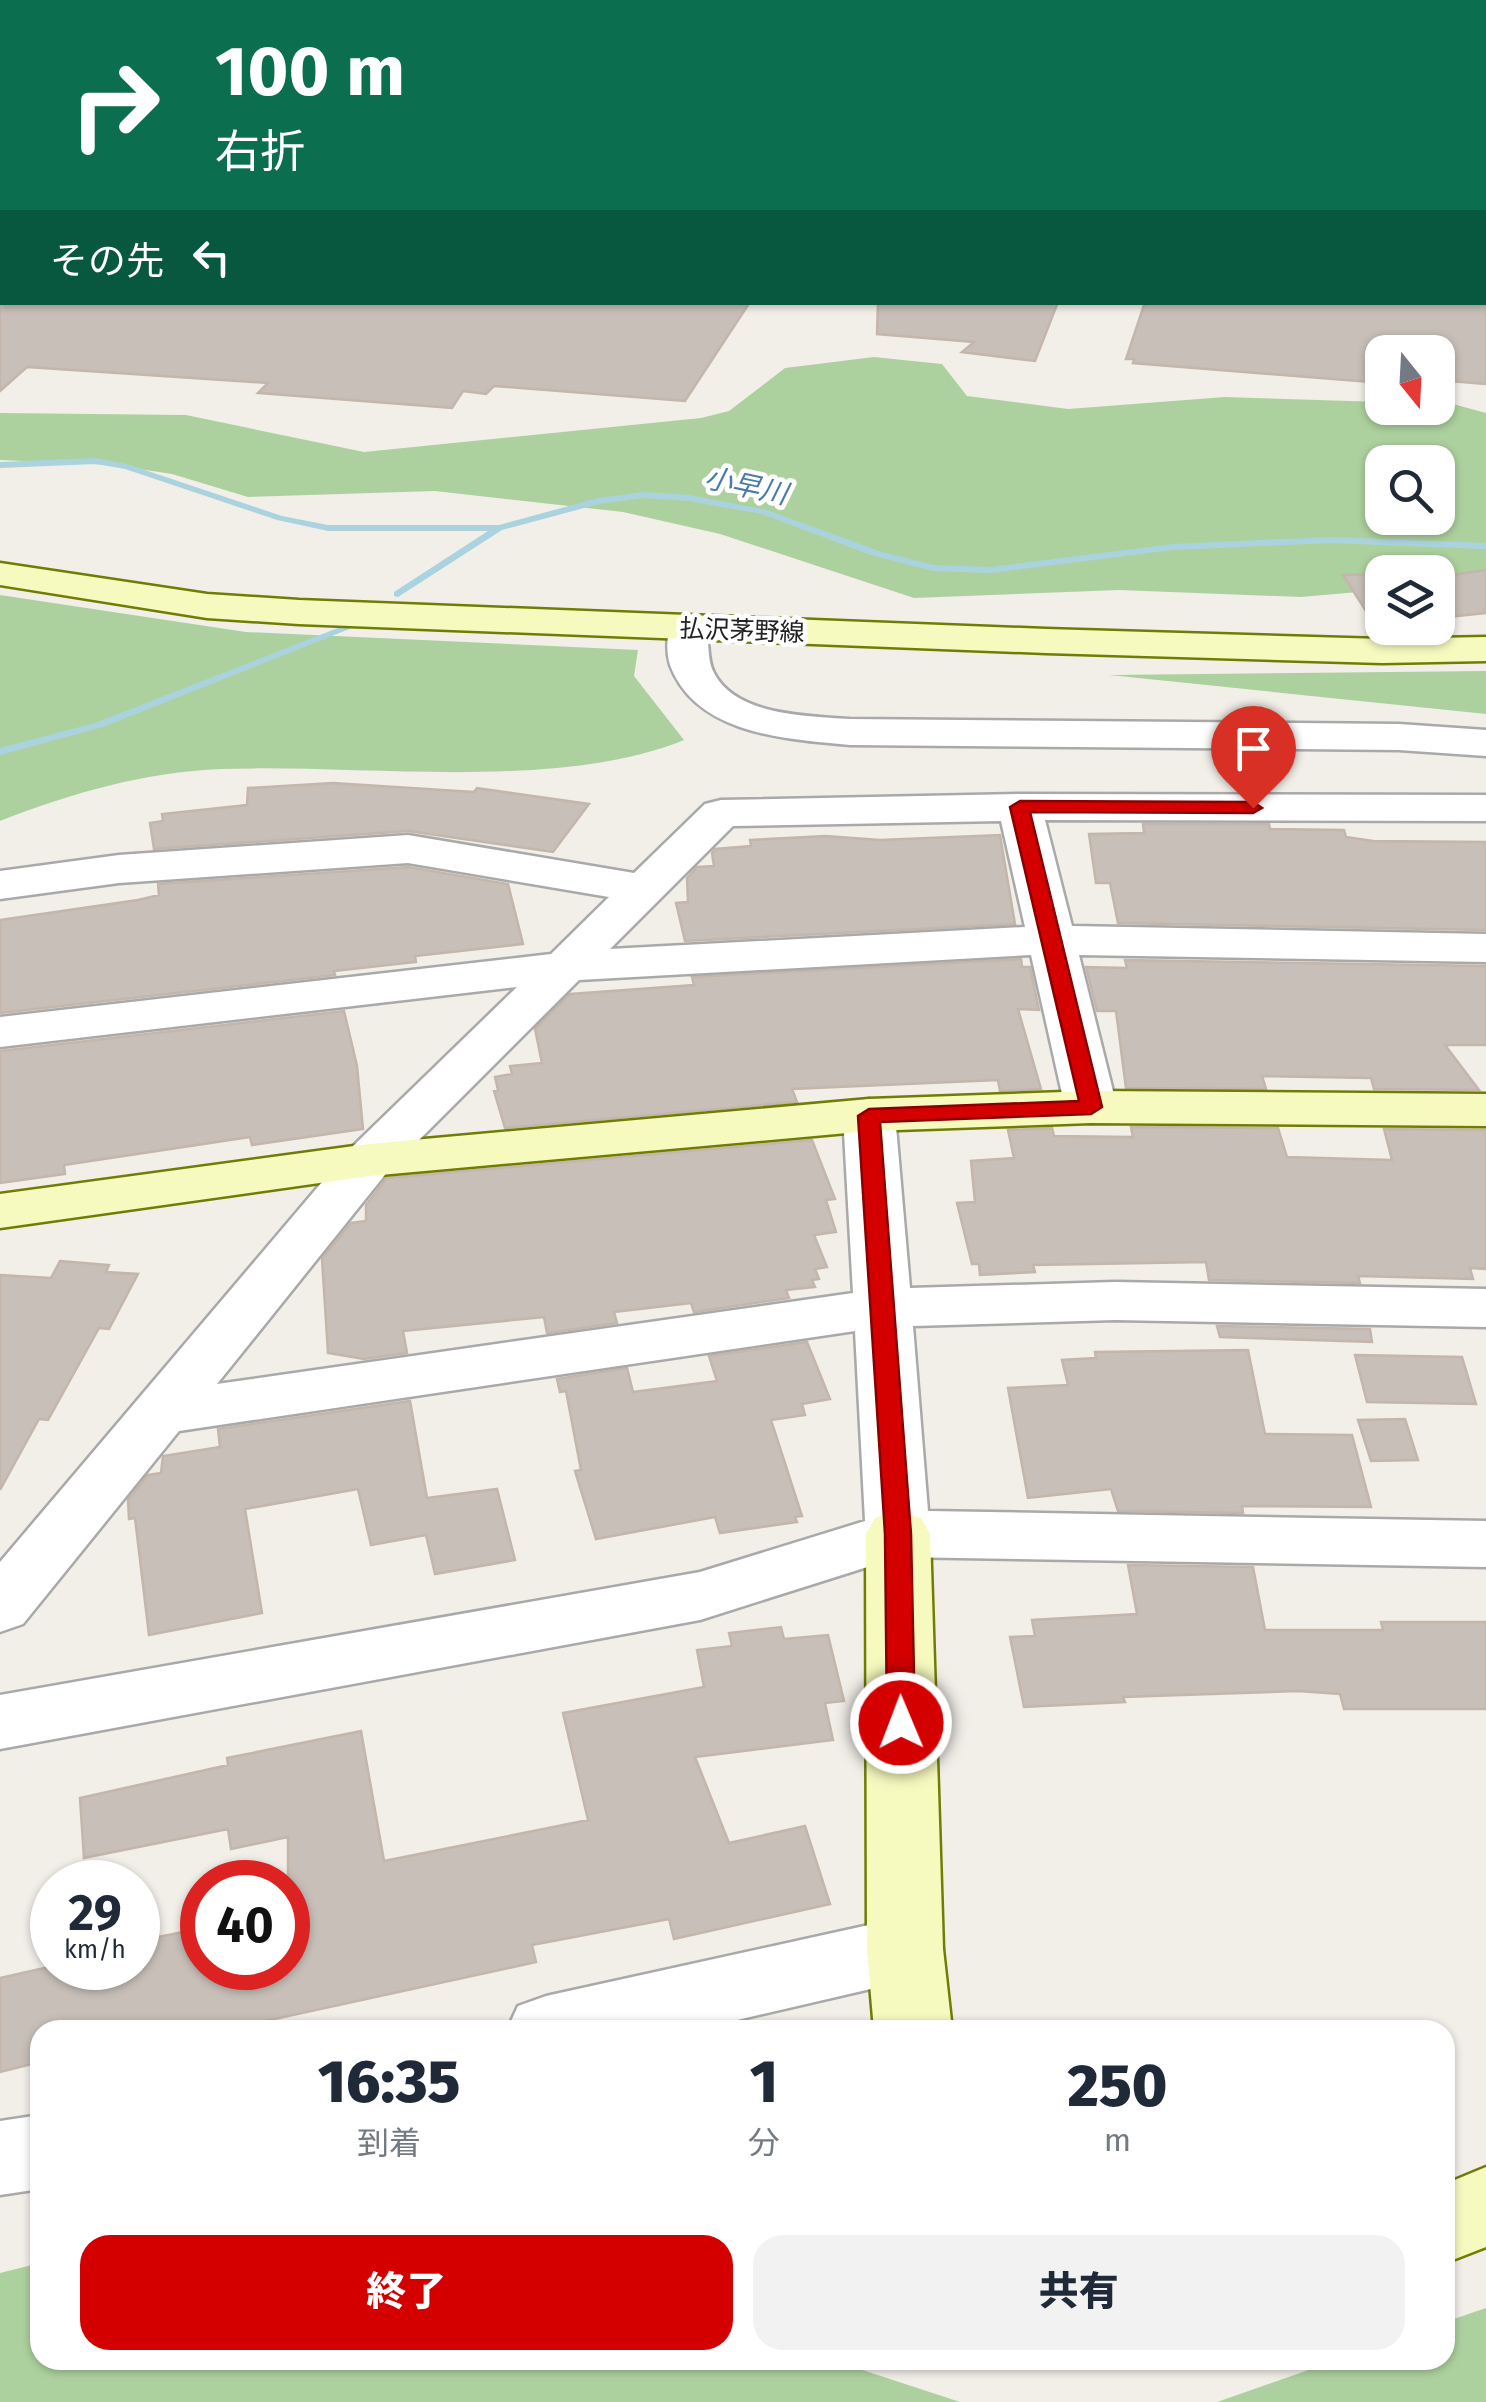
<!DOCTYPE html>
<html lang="ja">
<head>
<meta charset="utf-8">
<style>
	body { margin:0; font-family:"Fira Sans","Noto Sans JP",sans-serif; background:#f2f2f3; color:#1f2937; height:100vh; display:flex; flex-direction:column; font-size:38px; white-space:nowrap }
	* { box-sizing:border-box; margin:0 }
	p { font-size:32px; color:#747a83 }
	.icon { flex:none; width:55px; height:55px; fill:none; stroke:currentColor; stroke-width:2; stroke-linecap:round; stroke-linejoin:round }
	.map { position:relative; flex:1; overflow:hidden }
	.drawer { position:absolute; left:30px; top:2020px; width:1425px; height:350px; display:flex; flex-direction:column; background:#fff; border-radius:30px; box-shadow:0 2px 8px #0004 }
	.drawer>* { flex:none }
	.banner { position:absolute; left:0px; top:0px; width:1488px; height:305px; box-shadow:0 2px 8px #0004; background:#0b6e4f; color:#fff; overflow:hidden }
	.needle { width:65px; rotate:162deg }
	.controls { position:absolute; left:1365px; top:335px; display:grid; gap:20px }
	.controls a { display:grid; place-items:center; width:90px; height:90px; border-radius:20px; background:#fff; box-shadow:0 2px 8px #0004; font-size:50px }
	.speed { position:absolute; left:30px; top:1860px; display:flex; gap:20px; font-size:50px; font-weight:700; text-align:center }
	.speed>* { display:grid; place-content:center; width:130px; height:130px; border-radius:50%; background:#fff; box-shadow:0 2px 8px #0004; line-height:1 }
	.speed small { font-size:25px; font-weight:400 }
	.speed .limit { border:15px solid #d22; background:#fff; color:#111 }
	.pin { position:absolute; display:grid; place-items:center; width:85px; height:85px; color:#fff; margin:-102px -42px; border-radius:50% 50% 50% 0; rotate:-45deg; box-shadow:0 0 10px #0007 }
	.pin .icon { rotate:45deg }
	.me { position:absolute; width:110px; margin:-55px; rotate:359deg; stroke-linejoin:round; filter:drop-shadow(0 0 8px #0008) }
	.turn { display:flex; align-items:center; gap:35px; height:210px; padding:0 50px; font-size:45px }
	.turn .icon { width:130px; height:130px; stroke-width:2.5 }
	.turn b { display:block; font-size:70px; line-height:85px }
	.then { display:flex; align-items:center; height:95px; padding:0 50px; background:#0003; gap:20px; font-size:38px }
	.eta { display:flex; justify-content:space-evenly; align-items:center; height:170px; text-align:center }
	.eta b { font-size:60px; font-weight:800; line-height:70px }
	.primary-button { display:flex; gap:20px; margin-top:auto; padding:20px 50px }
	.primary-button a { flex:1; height:115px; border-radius:30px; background:#d40000; color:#fff; font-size:40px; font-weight:800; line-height:115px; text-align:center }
	.primary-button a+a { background:#f2f2f3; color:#1f2937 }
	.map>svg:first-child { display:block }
	.forest { fill:#add19e; fill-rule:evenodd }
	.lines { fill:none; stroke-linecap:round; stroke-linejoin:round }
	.stream { fill:#aad3df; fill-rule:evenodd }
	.building { fill:#c7bfb8; stroke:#c4b6ab; stroke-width:2.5 }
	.lane-casing { stroke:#a9a9a9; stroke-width:4 }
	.street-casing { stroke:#a9a9a9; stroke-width:5 }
	.secondary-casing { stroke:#707d05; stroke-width:5 }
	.highway-casing { stroke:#dc2a67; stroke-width:5 }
	.lane { fill:#fff; fill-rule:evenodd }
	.street { fill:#fff; fill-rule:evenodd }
	.secondary { fill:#f7fabf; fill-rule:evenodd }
	.highway { fill:#e892a2; fill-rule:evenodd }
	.route { fill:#d40000; stroke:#8a0000; stroke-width:2.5 }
	.labels { text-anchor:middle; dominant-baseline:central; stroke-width:9; stroke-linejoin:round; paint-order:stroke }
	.far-street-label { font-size:25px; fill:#222; stroke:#fff }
	.far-water-label { font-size:28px; font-style:italic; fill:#4a7aab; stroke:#fff }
</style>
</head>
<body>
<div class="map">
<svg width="1486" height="2402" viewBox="0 0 1486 2402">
	<rect width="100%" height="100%" fill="#f2efe9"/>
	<path class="forest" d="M0,0H1413L1456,2H2V124Z
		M874,357L942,364L967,396L1068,409L1225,397L1382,402V408L1453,404L1486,413V581L1438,585V572H1382V590L1301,597L1119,590L914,598L720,534L623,512L435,491L248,497L172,474L113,465L0,460V413L186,415L364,452L701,418L729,411L785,368ZM1382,462H1438V518H1382Z
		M0,595L246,632L638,650L634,676L684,740C557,792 361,764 222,769C144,772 72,793 0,821Z
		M1486,671V714L1109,675Z
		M40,2263V2360H832L960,2402H0V2273Z
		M1486,2308V2402H1217L1337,2360H1445V2322Z"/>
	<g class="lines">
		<path class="stream" d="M1485,50H1486V55H1485Z
			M96,458L130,465L282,516L328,525H499L598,498L644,492L689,495L767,510L879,551L933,565L991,567L1173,544L1331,537L1486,543V549L1331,543L1173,550L991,573L933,571L871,555L762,514L689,501L644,498L599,504L502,530L398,597L394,596V592L488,531H328L277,520L125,469L96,464L0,468V462Z
			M348,624L357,626L103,727L0,755V748L95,723Z"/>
	</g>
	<path class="building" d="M0,302H750L685,401L494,386L486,394L463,391L452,408L258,393L268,383L27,367L0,391Z
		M878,302H1058L1035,361L962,352L974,342L877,334Z
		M1145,302H1486V384L1438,380V352H1382V383L1133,363L1134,359H1126Z
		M1486,570V613L1438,618V577Z
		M1382,574V627L1373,622L1343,575Z
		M333,783L474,792L477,788L589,804L553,852L408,831L154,849L150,823L163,821L162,814L247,805L248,788Z
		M1143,824H1269L1270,829L1344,830L1346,837L1373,841L1486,842V930L1118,923L1110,883H1096L1089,834L1144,833Z
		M1000,835L1015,924L685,941L676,903L688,902L687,878L697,867L714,866L712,853L715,849L751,846L750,840L826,836L880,840Z
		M408,867L508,884L523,944L415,956L416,962L334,971L335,975L0,1013V920L138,900L159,895L158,884Z
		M1021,959L1022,967H1030L1039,1010L1018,1009L1041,1089L1000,1091L998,1080L792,1089L797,1102L505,1128L494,1091L498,1090L495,1077L512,1074L510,1066L542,1063L535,1029L570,994L694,985L692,977Z
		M1125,960L1486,966V1045H1445L1479,1090L1374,1089L1371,1078L1262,1076L1266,1089L1126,1088L1116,1011H1097L1086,967L1127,968Z
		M344,1011L357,1066L363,1129L252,1145L250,1137L64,1165L65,1174L0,1183V1051Z
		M1131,1127L1278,1128L1287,1157L1392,1160L1384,1129L1486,1130V1269L1470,1268L1473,1279L1358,1276L1360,1283L1209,1280L1206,1262L1033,1265L1035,1272L980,1275L979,1264H972L957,1203L975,1202L971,1161L1014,1158L1008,1130L1052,1128L1054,1136L1133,1137Z
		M812,1140L835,1199L826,1200L836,1232L814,1235L827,1267L815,1269L819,1279L812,1280L815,1287L786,1290L789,1298L694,1312L691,1303L614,1312L617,1323L547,1333L544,1317L403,1331L407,1353L364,1359L328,1353L322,1259L351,1223L366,1221V1205L387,1178Z
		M60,1261L109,1265L106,1272L138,1274L109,1329L99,1328L48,1420L39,1419L0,1490V1275L51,1278Z
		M1217,1326L1370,1329L1372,1342L1220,1337Z
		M807,1342L830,1399L802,1404L805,1415L771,1420L802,1516L795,1517L797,1522L720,1533L715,1517L596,1539L575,1471L581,1470L566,1391L560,1392L557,1379L627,1368L633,1392L717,1381L709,1356Z
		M1248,1350L1265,1434L1352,1435L1371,1507L1242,1506L1243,1513L1118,1511L1111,1489L1028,1498L1008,1388L1068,1385L1062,1360L1096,1358L1095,1352Z
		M1355,1355L1462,1357L1476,1404L1367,1402Z
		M410,1401L427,1498L497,1489L515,1560L435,1574L426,1535L371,1545L358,1489L245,1509L262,1613L149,1635L135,1518L129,1519L128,1500L148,1475L161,1473L163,1456L220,1447L218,1429Z
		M1405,1419L1418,1460L1371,1461L1358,1420Z
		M1128,1565L1253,1567L1265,1630H1383L1381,1622H1486V1709H1344L1340,1694L1298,1691L1123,1697L1125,1702L1024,1707L1010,1637L1035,1636L1032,1620L1137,1614Z
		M781,1627L784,1639L828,1635L844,1701L825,1703L833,1740L695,1757L729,1843L805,1826L830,1904L674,1939L669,1919L532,1945L536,1962L224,2030H40V2062L0,2072V1978L44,1968H138V1941L198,1929L202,1968H288V1837L231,1849L228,1829L84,1858L80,1798L228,1765L227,1758L361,1731L384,1861L588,1820L563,1713L704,1687L697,1650L732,1646L729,1633Z"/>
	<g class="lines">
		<g class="lane-casing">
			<path id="lane" d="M1485,260H1486V268H1485Z"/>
		</g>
		<g class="street-casing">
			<path id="street" d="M688,617L702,621C712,636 705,656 714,673C736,716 809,716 850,719L1399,724L1486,730V756L1399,750L850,745C787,739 696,735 670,665C666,652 666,632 674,621Z
				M1020,794L1486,795V821L1045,820L1072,926L1486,934V962L1079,955L1117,1107L1110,1118L1091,1123L1072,1118L1065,1107L1031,955L579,980L388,1171L217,1384L853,1293L843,1115L850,1104L869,1099L888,1104L895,1115L910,1288L1115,1282L1486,1289V1327L1115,1320L913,1326L928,1511L1486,1521V1567L899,1557L700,1620L0,1749V1695L700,1572L865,1521L855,1331L179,1431L23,1624L0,1632V1562L350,1149L517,987L0,1047V1017L551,954L609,897L408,863L119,883L0,899V871L119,855L408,835L634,873L705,804L721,800ZM1001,821L1025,927L610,949L733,826Z
				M905,1917L932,1926L943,1949L932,1972L905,1981L694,2030H507L518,2006L546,1996Z
				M40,2115V2189L0,2195V2121Z"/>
		</g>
		<g class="secondary-casing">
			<path id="secondary" d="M0,563L207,594L299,600L1046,629L1382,639L1486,637V661L1382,663L1046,653L299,624L207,618L0,585Z
				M1091,1091L1486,1094V1126L1091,1123L869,1131L369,1176L0,1228V1194L369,1144L869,1099Z
				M898,1511L921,1518L930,1534L943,1949L952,2030H874L867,1949L866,1534L875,1518Z
				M1486,2167V2247L1445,2263V2184Z"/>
		</g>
		<g class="highway-casing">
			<path id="highway" d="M0,137H2V153H0Z
				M1485,187H1486V203H1485Z"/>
		</g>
		<use href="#lane" class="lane"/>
		<use href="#street" class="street"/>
		<use href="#secondary" class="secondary"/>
		<use href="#highway" class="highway"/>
	</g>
	<path class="route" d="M1020,801L1253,802L1262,808L1253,813L1030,812L1102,1107L1091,1114L880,1122L911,1534L915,1723L911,1731H891L887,1723L885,1534L858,1116L869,1109L1079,1101L1010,807Z"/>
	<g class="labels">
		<g class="far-street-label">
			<text transform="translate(742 631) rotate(2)">払沢茅野線</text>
		</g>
		<g class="far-water-label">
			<text transform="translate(746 486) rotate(12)">小早川</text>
		</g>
	</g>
</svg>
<div class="controls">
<a><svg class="needle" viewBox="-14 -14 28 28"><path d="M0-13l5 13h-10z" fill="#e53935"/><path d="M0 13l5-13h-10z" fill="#747a83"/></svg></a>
<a><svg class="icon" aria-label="search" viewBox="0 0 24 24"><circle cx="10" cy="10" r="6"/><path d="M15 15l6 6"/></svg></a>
<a><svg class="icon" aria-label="layers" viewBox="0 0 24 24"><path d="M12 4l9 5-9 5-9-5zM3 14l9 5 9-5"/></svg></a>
</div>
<div class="speed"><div>29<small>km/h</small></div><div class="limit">40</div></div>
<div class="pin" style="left:1253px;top:808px;background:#d93025"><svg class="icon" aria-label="arrive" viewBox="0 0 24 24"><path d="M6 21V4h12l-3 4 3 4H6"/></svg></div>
<svg class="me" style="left:901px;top:1723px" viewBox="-20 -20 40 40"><circle r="17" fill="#d40000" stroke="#fff" stroke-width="3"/><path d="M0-11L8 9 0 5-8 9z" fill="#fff"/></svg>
<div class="banner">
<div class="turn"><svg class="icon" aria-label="right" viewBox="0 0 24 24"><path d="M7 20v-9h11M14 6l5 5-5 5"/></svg><div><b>100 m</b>右折</div></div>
<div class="then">その先<svg class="icon" aria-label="left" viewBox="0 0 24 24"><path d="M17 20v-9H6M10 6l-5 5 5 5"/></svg></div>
</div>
<section class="drawer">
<div class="eta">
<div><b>16:35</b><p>到着</p></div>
<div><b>1</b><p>分</p></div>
<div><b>250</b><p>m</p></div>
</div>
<div class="primary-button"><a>終了</a><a>共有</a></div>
</section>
</div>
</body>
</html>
